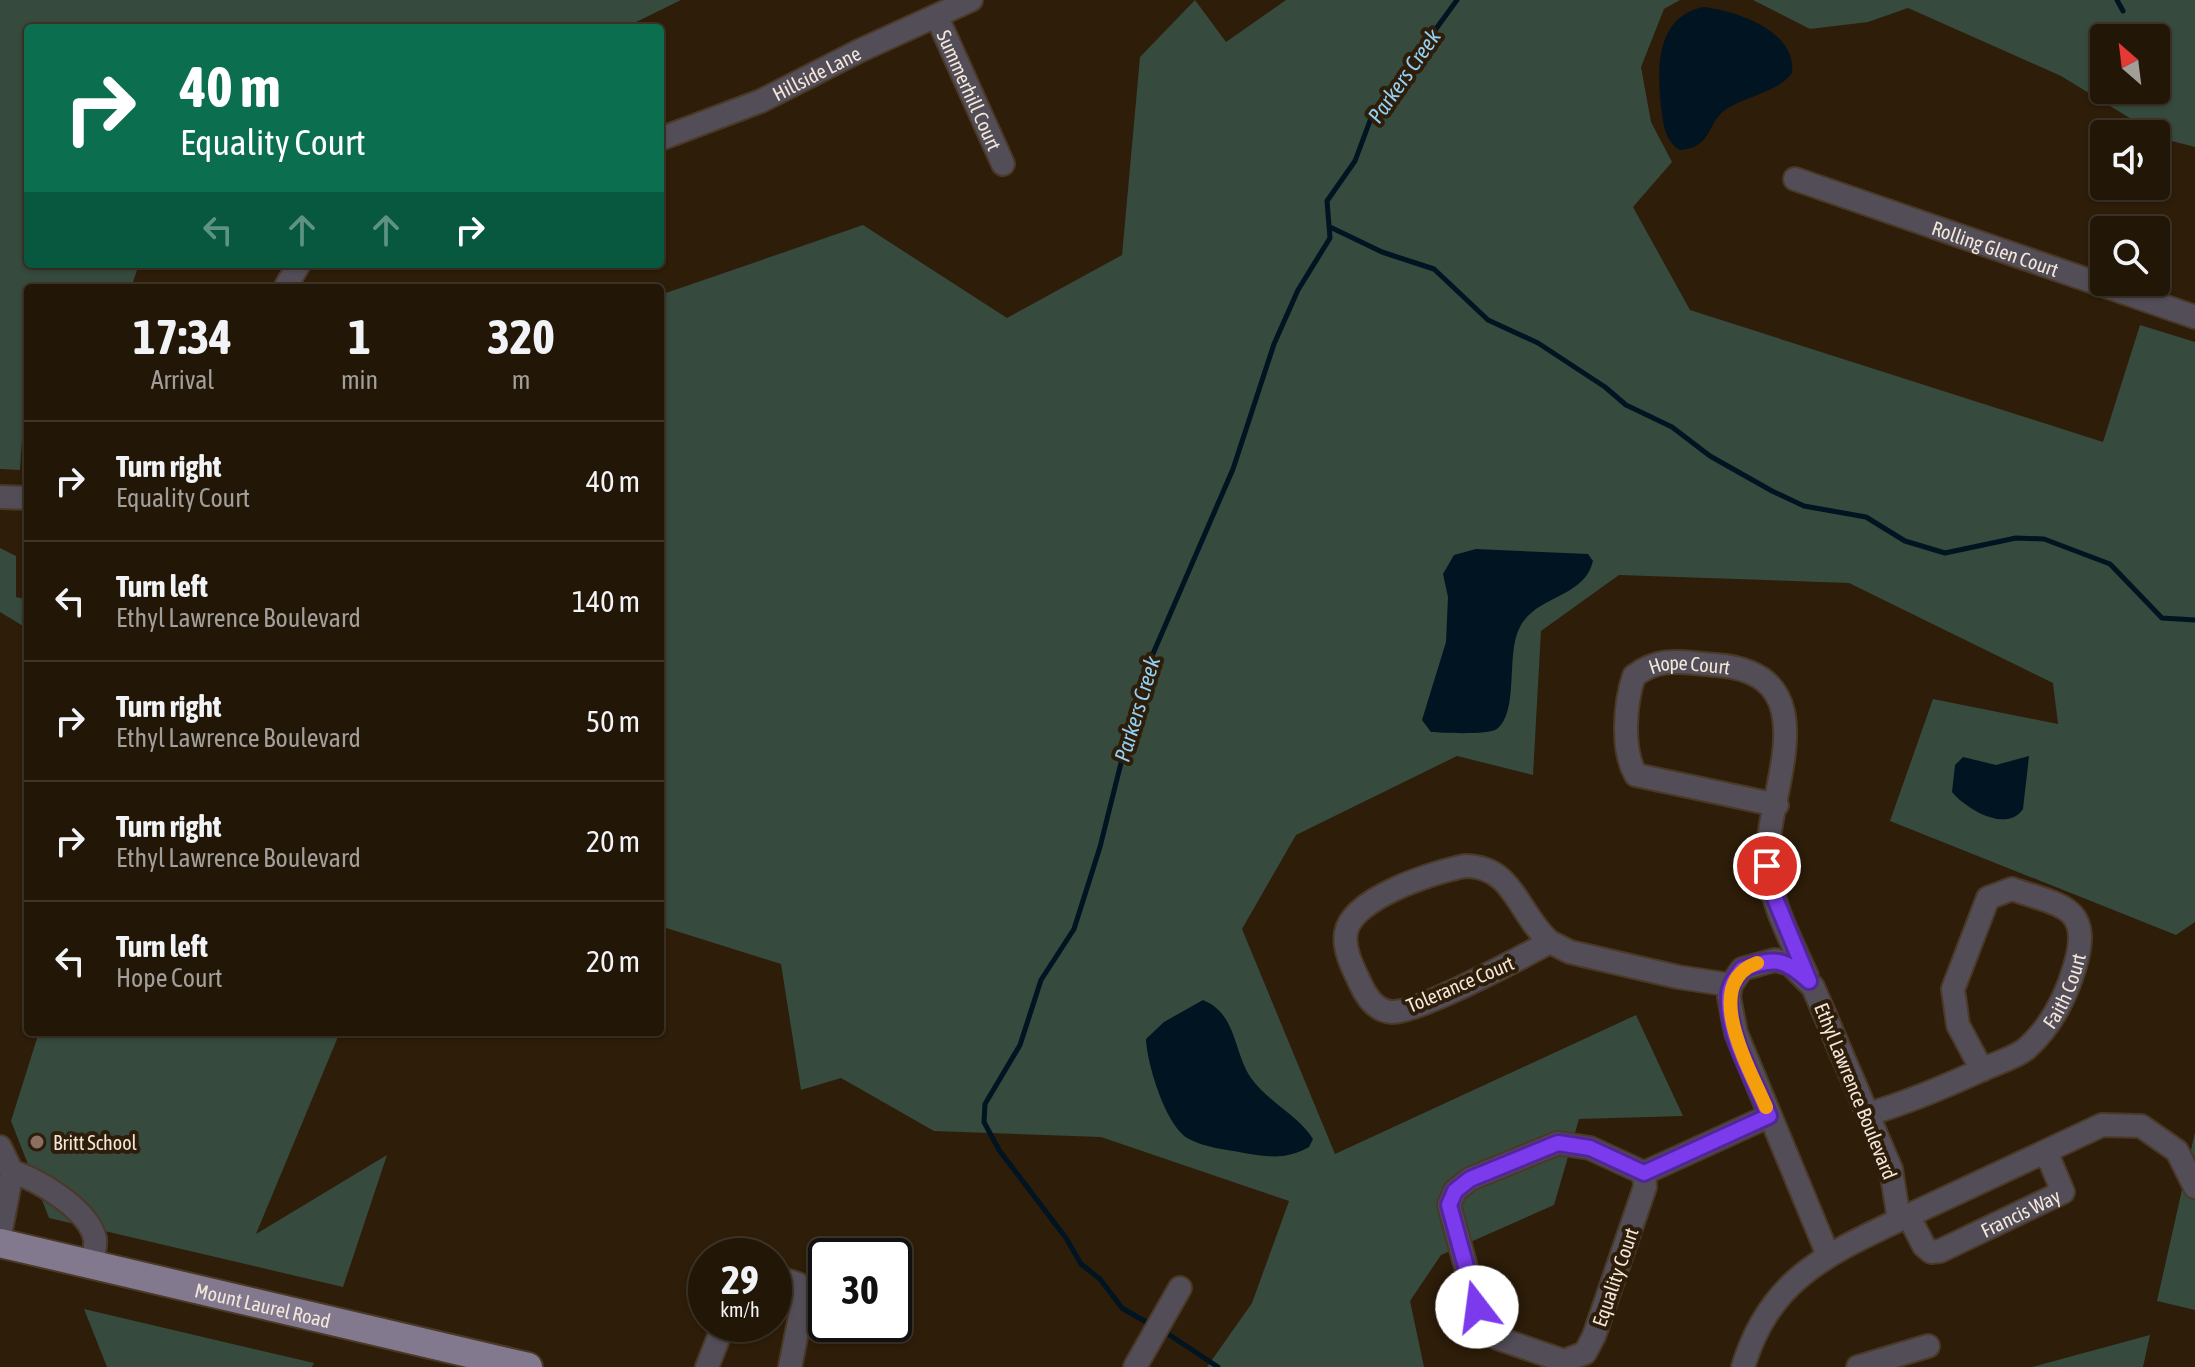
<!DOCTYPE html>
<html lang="en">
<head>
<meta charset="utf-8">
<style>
	body { margin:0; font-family:"Asap Condensed",sans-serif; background:#2e2315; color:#f1f3f6; height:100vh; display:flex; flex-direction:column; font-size:30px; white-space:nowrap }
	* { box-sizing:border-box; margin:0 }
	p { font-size:26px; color:#a29f9b }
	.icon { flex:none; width:44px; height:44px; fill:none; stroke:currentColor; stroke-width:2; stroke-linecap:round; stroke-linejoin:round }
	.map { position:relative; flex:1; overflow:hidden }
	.details { position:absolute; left:24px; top:284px; width:640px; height:752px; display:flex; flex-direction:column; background:#221607; border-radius:8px; box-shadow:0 2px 6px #0004,0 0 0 2px #3f3528 }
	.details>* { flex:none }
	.hud { position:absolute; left:24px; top:24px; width:640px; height:244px; border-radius:8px; box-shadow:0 2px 6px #0004,0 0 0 2px #3f3528; background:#0b6e4f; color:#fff; overflow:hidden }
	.needle { width:52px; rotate:332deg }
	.fabs { position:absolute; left:2090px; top:24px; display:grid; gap:16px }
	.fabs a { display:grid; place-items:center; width:80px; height:80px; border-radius:8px; background:#221607; box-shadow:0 2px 6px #0004,0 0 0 2px #3f3528; font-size:40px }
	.speed { position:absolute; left:688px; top:1238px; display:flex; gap:16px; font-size:40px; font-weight:700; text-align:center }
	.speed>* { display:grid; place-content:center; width:104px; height:104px; border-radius:50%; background:#221607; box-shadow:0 2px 6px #0004,0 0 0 2px #3f3528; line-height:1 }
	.speed small { font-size:20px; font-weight:400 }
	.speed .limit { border:4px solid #111; border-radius:12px; background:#fff; color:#111 }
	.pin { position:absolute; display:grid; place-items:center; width:68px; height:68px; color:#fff; margin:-34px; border:4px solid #fff; border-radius:50%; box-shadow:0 2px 8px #0007 }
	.me { position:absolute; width:88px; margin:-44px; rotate:345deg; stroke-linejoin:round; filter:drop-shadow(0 0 6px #0008) }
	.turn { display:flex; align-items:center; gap:28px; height:168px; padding:0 24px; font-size:36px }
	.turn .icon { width:104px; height:104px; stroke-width:2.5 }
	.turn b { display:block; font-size:56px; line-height:68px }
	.lanes { display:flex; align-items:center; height:76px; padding:0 24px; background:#0003; justify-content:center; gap:40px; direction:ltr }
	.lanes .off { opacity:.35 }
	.eta { display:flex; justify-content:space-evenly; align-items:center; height:136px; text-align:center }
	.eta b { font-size:48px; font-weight:700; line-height:56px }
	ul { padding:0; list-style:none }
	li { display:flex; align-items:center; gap:24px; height:120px; padding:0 24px; border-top:2px solid #3f3528 }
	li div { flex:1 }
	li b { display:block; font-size:30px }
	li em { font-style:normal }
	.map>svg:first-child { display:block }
	.green { fill:#364a3d; fill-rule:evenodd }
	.water { fill:#001421 }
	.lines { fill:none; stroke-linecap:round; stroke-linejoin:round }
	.stream { stroke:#001421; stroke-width:5 }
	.minor-casing { stroke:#493926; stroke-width:26 }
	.major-casing { stroke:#493926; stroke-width:32 }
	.minor { stroke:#524d57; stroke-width:22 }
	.major { stroke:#82798e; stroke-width:28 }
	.route-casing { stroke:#51269a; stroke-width:20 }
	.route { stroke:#7c3aed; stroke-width:14 }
	.slow { stroke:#f59e0b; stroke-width:14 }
	.education-dot { fill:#8d6e63; stroke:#2d1d09; stroke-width:3 }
	.labels { text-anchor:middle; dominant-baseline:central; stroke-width:8; stroke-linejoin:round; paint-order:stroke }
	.street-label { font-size:20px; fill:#f3e7db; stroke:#2d1d09 }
	.poi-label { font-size:20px; fill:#f3e7db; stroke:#2d1d09; text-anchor:start }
	.water-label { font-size:22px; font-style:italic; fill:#92d0f5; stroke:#2d1d09 }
</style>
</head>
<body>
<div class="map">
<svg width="2195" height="1367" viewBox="0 0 2195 1367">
	<rect width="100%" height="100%" fill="#2d1d09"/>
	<path class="green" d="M0,0H681L624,28H28V264H139L131,288H28V392L25,393L20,470L0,469Z
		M1195,0L1226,42L1286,0H1680L1664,9L1641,67L1651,122L1672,162L1633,207L1690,310L2103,442L2140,325L2195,342V922L2176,935L1890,821L1933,699L2058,724L2053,683L1849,583L1619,575L1541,631L1533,775L1457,756L1296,835L1242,929L1335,1154L1636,1015L1683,1116L1579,1119L1554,1205L1441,1255L1410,1301L1424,1367H1207L1252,1303L1289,1201L1101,1137L934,1131L841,1078L801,1090L781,964L660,926V295L863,225L1007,318L1122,255L1140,57Z
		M1753,0H2195V147L2164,139L2061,76L1908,8L1868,22L1810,29ZM2104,38H2156V90H2104Z
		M0,548L16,556V597L28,600V629L0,612Z
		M39,1032H340L256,1234L387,1155L343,1287L49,1218L11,1121Z
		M2195,1132V1310L2157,1301Z
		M84,1309L314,1363L312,1367H107Z
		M2150,1335L2143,1367H2032Z"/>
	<path class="water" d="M1703,7C1737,11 1797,31 1792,73C1777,93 1745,96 1725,110C1706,124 1713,147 1680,150C1664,141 1663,122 1661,106C1657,68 1656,17 1703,7Z
		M1476,549L1588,554L1593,561C1584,599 1534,595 1519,629C1506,656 1519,711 1497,729C1489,735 1443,733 1431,732L1422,720L1446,642L1448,597L1443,574L1454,555Z
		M2029,756L2023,809C2007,833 1967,810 1952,792L1955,765L1963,757L1996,765Z
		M1203,1000C1237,1014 1233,1051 1251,1078C1268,1102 1298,1115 1313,1139L1309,1147C1286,1160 1269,1157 1244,1153C1225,1149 1206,1148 1189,1139C1166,1127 1147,1064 1146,1039L1164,1022Z"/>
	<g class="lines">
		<path class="stream" d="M2117,0L2123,11
			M1330,227L1382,252L1434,269L1488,320L1538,343L1605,387L1626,405L1672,427L1710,456L1772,491L1804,506L1866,517L1905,541L1945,553L2016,538L2044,539L2110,564L2162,618L2195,620
			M1153,1326L1122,1308L1100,1279L1081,1264L1066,1238L999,1150L984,1122L985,1104L1020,1045L1041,980L1074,929L1100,847L1142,679L1233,469L1274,344L1298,290L1330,238L1327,201L1355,161L1371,118L1457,0
			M1162,1330L1218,1367"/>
		<g class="minor-casing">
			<g id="minor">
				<path id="s1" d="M937,17L1003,164"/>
				<path id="s2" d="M660,139L761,101L859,51L971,0"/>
				<path id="s3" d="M1795,179L2195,317"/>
				<path d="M285,288L299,264"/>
				<path d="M0,497L28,498"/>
				<path id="s4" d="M1777,805L1636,775C1621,750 1625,703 1634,676C1662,655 1683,663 1716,665C1837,674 1761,801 1768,867C1771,904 1792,942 1807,976"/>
				<path d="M1465,866C1514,866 1517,913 1550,942C1522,957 1418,1013 1392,1012C1377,1011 1367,998 1361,985C1354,970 1343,950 1346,933C1351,898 1434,872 1465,866Z"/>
				<path d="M1550,942L1570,952L1678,977L1731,985"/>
				<path id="s5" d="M1868,1114C1910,1102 1949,1085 1988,1067C2000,1062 2016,1057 2026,1049C2051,1027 2066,997 2075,966C2093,905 2060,906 2012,889L1988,898L1953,989L1958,1025L1982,1070"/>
				<path d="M0,1147L12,1172L0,1235"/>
				<path d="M12,1172C37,1178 90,1211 95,1239C96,1247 93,1257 92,1265"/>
				<path d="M1644,1173L1645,1187L1594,1336L1585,1353L1564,1361L1497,1338L1477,1307L1449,1205L1455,1191L1470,1179L1558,1143L1590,1148L1644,1173L1769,1116"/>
				<path id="s6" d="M1909,1217L1924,1246L1931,1252L1940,1251L2063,1192L2050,1161L2043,1156"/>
				<path d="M1899,1220L2102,1125L2141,1126L2177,1151L2195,1187"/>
				<path d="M774,1276L798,1284L804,1297L790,1367"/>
				<path d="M707,1367L724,1324"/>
				<path d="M1135,1367L1180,1288"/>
				<path d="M1743,1367C1769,1281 1823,1256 1899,1220L1891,1169L1813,987L1790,964L1775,960L1742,969L1731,985L1729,997L1736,1033L1828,1255"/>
				<path d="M1858,1367L1928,1346"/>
			</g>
		</g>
		<g class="major-casing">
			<g id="major">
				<path id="s7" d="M0,1243L528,1367"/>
			</g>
		</g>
		<use href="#minor" class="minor"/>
		<use href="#major" class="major"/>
	</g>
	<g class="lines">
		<g class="route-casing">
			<path id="route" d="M1477,1307L1449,1205L1455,1191L1470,1179L1558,1143L1590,1148L1644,1173L1769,1116C1755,1081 1727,1036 1729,996C1729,985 1736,978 1742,969C1775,957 1784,958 1809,981L1776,901L1767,866"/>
		</g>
		<use href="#route" class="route"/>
		<path class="slow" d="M1757,963C1700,984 1750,1069 1766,1107"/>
	</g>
	<circle class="education-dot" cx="37" cy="1142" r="8"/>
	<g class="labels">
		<g class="street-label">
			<text stroke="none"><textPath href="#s2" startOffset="170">Hillside Lane</textPath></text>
			<text stroke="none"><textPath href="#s1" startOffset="80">Summerhill Court</textPath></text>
			<text stroke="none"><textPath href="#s3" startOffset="212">Rolling Glen Court</textPath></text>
			<text stroke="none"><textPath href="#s4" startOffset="304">Hope Court</textPath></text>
			<text transform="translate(1460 984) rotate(-23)">Tolerance Court</text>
			<text stroke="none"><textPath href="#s5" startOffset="242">Faith Court</textPath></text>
			<text transform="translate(1856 1091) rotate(68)">Ethyl Lawrence Boulevard</text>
			<text stroke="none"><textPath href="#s6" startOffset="140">Francis Way</textPath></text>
			<text transform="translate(1615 1277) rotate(-71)">Equality Court</text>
			<text stroke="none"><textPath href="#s7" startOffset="270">Mount Laurel Road</textPath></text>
		</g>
		<g class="poi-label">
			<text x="53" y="1142">Britt School</text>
		</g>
		<g class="water-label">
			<text transform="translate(1404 76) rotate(-55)">Parkers Creek</text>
			<text transform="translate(1137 709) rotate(-73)">Parkers Creek</text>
		</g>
	</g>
</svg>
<div class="fabs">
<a><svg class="needle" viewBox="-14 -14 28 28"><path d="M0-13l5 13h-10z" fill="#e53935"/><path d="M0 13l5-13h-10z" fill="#a29f9b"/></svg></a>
<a><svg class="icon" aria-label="sound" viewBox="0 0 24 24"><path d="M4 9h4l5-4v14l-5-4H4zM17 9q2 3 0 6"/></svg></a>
<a><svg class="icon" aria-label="search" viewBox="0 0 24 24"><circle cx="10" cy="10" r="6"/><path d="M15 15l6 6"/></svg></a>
</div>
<div class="speed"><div>29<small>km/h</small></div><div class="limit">30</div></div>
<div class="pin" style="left:1767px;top:866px;background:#d93025"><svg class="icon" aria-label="arrive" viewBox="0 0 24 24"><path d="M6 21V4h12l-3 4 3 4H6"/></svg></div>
<svg class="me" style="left:1477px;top:1307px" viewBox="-20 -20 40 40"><circle r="19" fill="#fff"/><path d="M0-13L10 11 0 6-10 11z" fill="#7c3aed"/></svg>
<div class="hud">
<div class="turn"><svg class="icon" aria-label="right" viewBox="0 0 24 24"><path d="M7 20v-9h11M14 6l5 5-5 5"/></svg><div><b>40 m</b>Equality Court</div></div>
<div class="lanes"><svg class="icon off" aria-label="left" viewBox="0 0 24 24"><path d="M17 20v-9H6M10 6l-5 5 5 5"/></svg><svg class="icon off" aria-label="ahead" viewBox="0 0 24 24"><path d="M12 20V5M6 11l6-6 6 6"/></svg><svg class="icon off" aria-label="ahead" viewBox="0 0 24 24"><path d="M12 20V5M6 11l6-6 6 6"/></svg><svg class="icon" aria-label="right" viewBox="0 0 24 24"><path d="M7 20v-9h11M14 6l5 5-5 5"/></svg></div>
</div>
<section class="details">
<div class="eta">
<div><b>17:34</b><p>Arrival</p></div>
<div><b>1</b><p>min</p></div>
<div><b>320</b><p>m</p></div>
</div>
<ul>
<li><svg class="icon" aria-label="right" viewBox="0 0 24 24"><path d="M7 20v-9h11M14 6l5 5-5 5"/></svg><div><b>Turn right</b><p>Equality Court</p></div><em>40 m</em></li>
<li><svg class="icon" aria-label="left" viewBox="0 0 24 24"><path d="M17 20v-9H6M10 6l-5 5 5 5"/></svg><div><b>Turn left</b><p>Ethyl Lawrence Boulevard</p></div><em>140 m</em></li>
<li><svg class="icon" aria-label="right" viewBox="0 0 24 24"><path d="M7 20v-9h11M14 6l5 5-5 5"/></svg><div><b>Turn right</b><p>Ethyl Lawrence Boulevard</p></div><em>50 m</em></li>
<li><svg class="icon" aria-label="right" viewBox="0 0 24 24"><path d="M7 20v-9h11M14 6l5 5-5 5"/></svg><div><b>Turn right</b><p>Ethyl Lawrence Boulevard</p></div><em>20 m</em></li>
<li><svg class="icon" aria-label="left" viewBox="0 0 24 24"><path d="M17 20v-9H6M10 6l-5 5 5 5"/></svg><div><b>Turn left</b><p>Hope Court</p></div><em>20 m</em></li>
</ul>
</section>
</div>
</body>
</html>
